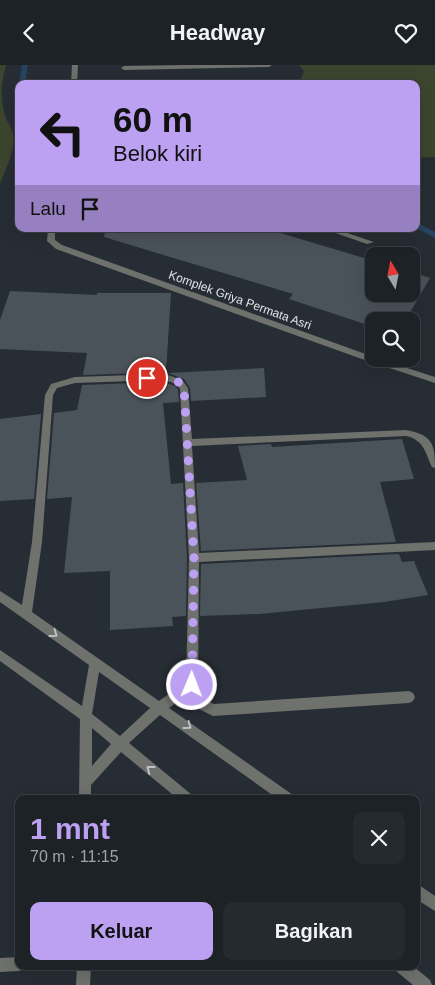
<!DOCTYPE html>
<html lang="id">
<head>
<meta charset="utf-8">
<style>
	body { margin:0; font-family:Arial,sans-serif; background:#252a2f; color:#f1f3f6; height:100vh; display:flex; flex-direction:column; font-size:19px; white-space:nowrap }
	* { box-sizing:border-box; margin:0 }
	p { font-size:16px; color:#a0a4a7 }
	.icon { flex:none; width:28px; height:28px; fill:none; stroke:currentColor; stroke-width:2; stroke-linecap:round; stroke-linejoin:round }
	.map { position:relative; flex:1; overflow:hidden }
	.side { position:absolute; left:15px; top:730px; width:405px; height:175px; display:flex; flex-direction:column; background:#1d2227; border-radius:10px; box-shadow:0 5px 20px #0002,0 0 0 1px #3b3f44 }
	.side>* { flex:none }
	.top-card { position:absolute; left:15px; top:15px; width:405px; height:152px; border-radius:10px; box-shadow:0 5px 20px #0002,0 0 0 1px #3b3f44; background:#bca0f2; color:#111; overflow:hidden }
	.needle { width:32px; rotate:350deg }
	.controls { position:absolute; left:365px; top:182px; display:grid; gap:10px }
	.controls a { display:grid; place-items:center; width:55px; height:55px; border-radius:10px; background:#1d2227; box-shadow:0 5px 20px #0002,0 0 0 1px #3b3f44; font-size:25px }
	.pin { position:absolute; display:grid; place-items:center; width:42px; height:42px; color:#fff; margin:-21px; border:2px solid #fff; border-radius:50%; box-shadow:0 1px 5px #0007 }
	.me { position:absolute; width:55px; margin:-28px; rotate:1deg; stroke-linejoin:round; filter:drop-shadow(0 0 4px #0008) }
	.turn { display:flex; align-items:center; gap:18px; height:105px; padding:0 15px; font-size:22px }
	.turn .icon { width:65px; height:65px; stroke-width:2.5 }
	.turn b { display:block; font-size:35px; line-height:42px }
	.then { display:flex; align-items:center; height:48px; padding:0 15px; background:#0003; gap:10px; font-size:19px }
	.round { display:grid; place-items:center; flex:none; width:52px; height:52px; border-radius:10px; background:#252a2f }
	.summary { display:flex; align-items:center; justify-content:space-between; height:85px; padding:0 15px }
	h1 { font-size:30px; font-weight:600; line-height:38px; color:#bca0f2 }
	.action { display:flex; gap:10px; margin-top:auto; padding:10px 15px }
	.action a { flex:1; height:58px; border-radius:10px; background:#bca0f2; color:#111; font-size:20px; font-weight:600; line-height:58px; text-align:center }
	.action a+a { background:#252a2f; color:#f1f3f6 }
	header { display:flex; justify-content:space-between; align-items:center; height:65px; padding:0 15px; background:#1d2227; font-size:22px; font-weight:600 }
	.map>svg:first-child { display:block }
	.green { fill:#3c452d }
	.lines { fill:none; stroke-linecap:round; stroke-linejoin:round }
	.stream { fill:#264562; fill-rule:evenodd }
	.building { fill:#4b535a }
	.minor { fill:#6f716d; fill-rule:evenodd }
	.oneway { stroke:#bec2c4 }
	.route { stroke:#bca0f2; stroke-width:9; stroke-dasharray:0 16.2 }
	.labels { text-anchor:middle; dominant-baseline:central; stroke-width:4.5; stroke-linejoin:round; paint-order:stroke }
	.far-street-label { font-size:12px; fill:#e0e4e9; stroke:#272d34 }
</style>
</head>
<body>
<header><svg class="icon" aria-label="back" viewBox="0 0 24 24"><path d="M15 5l-7 7 7 7"/></svg>Headway<svg class="icon" aria-label="heart" viewBox="0 0 24 24"><path d="M12 20l-8-8c-3-5 5-10 8-4 3-6 11-1 8 4z"/></svg></header>
<div class="map">
<svg width="435" height="920" viewBox="0 0 435 920">
	<rect width="100%" height="100%" fill="#272d34"/>
	<path class="green" d="M0,0H6C1,18 0,33 5,51C7,57 12,63 13,69C16,85 5,105 0,119Z
		M299,0H435V92L416,93V19H299L304,6Z"/>
	<g class="lines">
		<path class="stream" d="M22,0H28L25,19H19Z
			M416,157L435,167V173L416,163Z"/>
	</g>
	<path class="building" d="M106,164H267L374,196V229H411V207L430,213L405,256H374V262L289,234L293,229L104,172Z
		M10,226L97,230V228H171L166,307L83,310L87,288L0,284V255Z
		M264,303L266,332L191,336L190,323L184,314L168,308Z
		M164,317L175,321L178,325L179,337L163,338L171,419L183,418L187,493L186,551L172,552L173,561L110,565V506L64,508L72,432L47,434L54,348L77,345L82,320Z
		M41,349L34,434L0,436V354Z
		M402,374L414,414L380,417L396,477L201,486L196,418L247,415L238,381L271,379L272,382Z
		M399,489L402,497L414,496L428,530L384,537L259,549L200,551L201,499Z"/>
	<g class="lines">
		<path class="minor" d="M72,0H78L77,19H71Z
			M188,0H272L269,2L124,5L121,3L124,1Z
			M48,164H55V175L62,180L374,292V294H379L435,312V318L359,293L56,184L47,176Z
			M324,164H335L374,177L367,179Z
			M165,309L182,315L188,323L192,374L406,365C432,370 435,378 435,403L432,402C425,387 424,375 406,371L192,381L199,488L435,477V485L199,497L198,620L203,634L214,639L409,626L413,628L415,632L413,636L409,638L213,651L195,642L189,628L169,643L293,730L295,734H278L160,650L129,678L192,730L194,734H178L121,687L91,720V734H79L80,654L0,596V585L82,641L89,600L0,537V526L22,540L32,477L45,330L51,319L75,312ZM164,315L176,319L180,324L189,493L186,617L159,636L32,547L42,477L53,330L57,323L75,318ZM99,607L150,643L120,671L92,649ZM92,663L111,679L92,701Z
			M416,818L435,831V846L416,834Z
			M19,892V901H25L24,904L19,906L0,907V893Z
			M77,901H91L90,920H76Z
			M394,901H413L430,915L432,920H413L396,906Z"/>
	</g>
	<defs><path id="oneway-chevron" d="M-2-3.5L2.5 0L-2 3.5" fill="none" stroke-width="1.6" stroke-linecap="round" stroke-linejoin="round" transform="scale(1.25)"/></defs>
	<g class="oneway">
		<use href="#oneway-chevron" transform="translate(54 569) rotate(36)"/>
		<use href="#oneway-chevron" transform="translate(188 661) rotate(36)"/>
		<use href="#oneway-chevron" transform="translate(150 704) rotate(-142)"/>
	</g>
	<g class="lines">
		<path class="route" d="M147,313C161,312 175,310 184,323L194,493L192,620"/>
	</g>
	<g class="labels">
		<g class="far-street-label">
			<text transform="translate(240 235) rotate(20)">Komplek Griya Permata Asri</text>
		</g>
	</g>
</svg>
<div class="controls">
<a><svg class="needle" viewBox="-14 -14 28 28"><path d="M0-13l5 13h-10z" fill="#e53935"/><path d="M0 13l5-13h-10z" fill="#a0a4a7"/></svg></a>
<a><svg class="icon" aria-label="search" viewBox="0 0 24 24"><circle cx="10" cy="10" r="6"/><path d="M15 15l6 6"/></svg></a>
</div>
<div class="pin" style="left:147px;top:313px;background:#d93025"><svg class="icon" aria-label="arrive" viewBox="0 0 24 24"><path d="M6 21V4h12l-3 4 3 4H6"/></svg></div>
<svg class="me" style="left:192px;top:620px" viewBox="-20 -20 40 40"><circle r="17" fill="#bca0f2" stroke="#fff" stroke-width="3"/><path d="M0-11L8 9 0 5-8 9z" fill="#fff"/></svg>
<div class="top-card">
<div class="turn"><svg class="icon" aria-label="left" viewBox="0 0 24 24"><path d="M17 20v-9H6M10 6l-5 5 5 5"/></svg><div><b>60 m</b>Belok kiri</div></div>
<div class="then">Lalu<svg class="icon" aria-label="arrive" viewBox="0 0 24 24"><path d="M6 21V4h12l-3 4 3 4H6"/></svg></div>
</div>
<section class="side">
<div class="summary"><div><h1>1 mnt</h1><p>70 m · 11:15</p></div><a class="round"><svg class="icon" aria-label="close" viewBox="0 0 24 24"><path d="M6 6l12 12M18 6L6 18"/></svg></a></div>
<div class="action"><a>Keluar</a><a>Bagikan</a></div>
</section>
</div>
</body>
</html>
